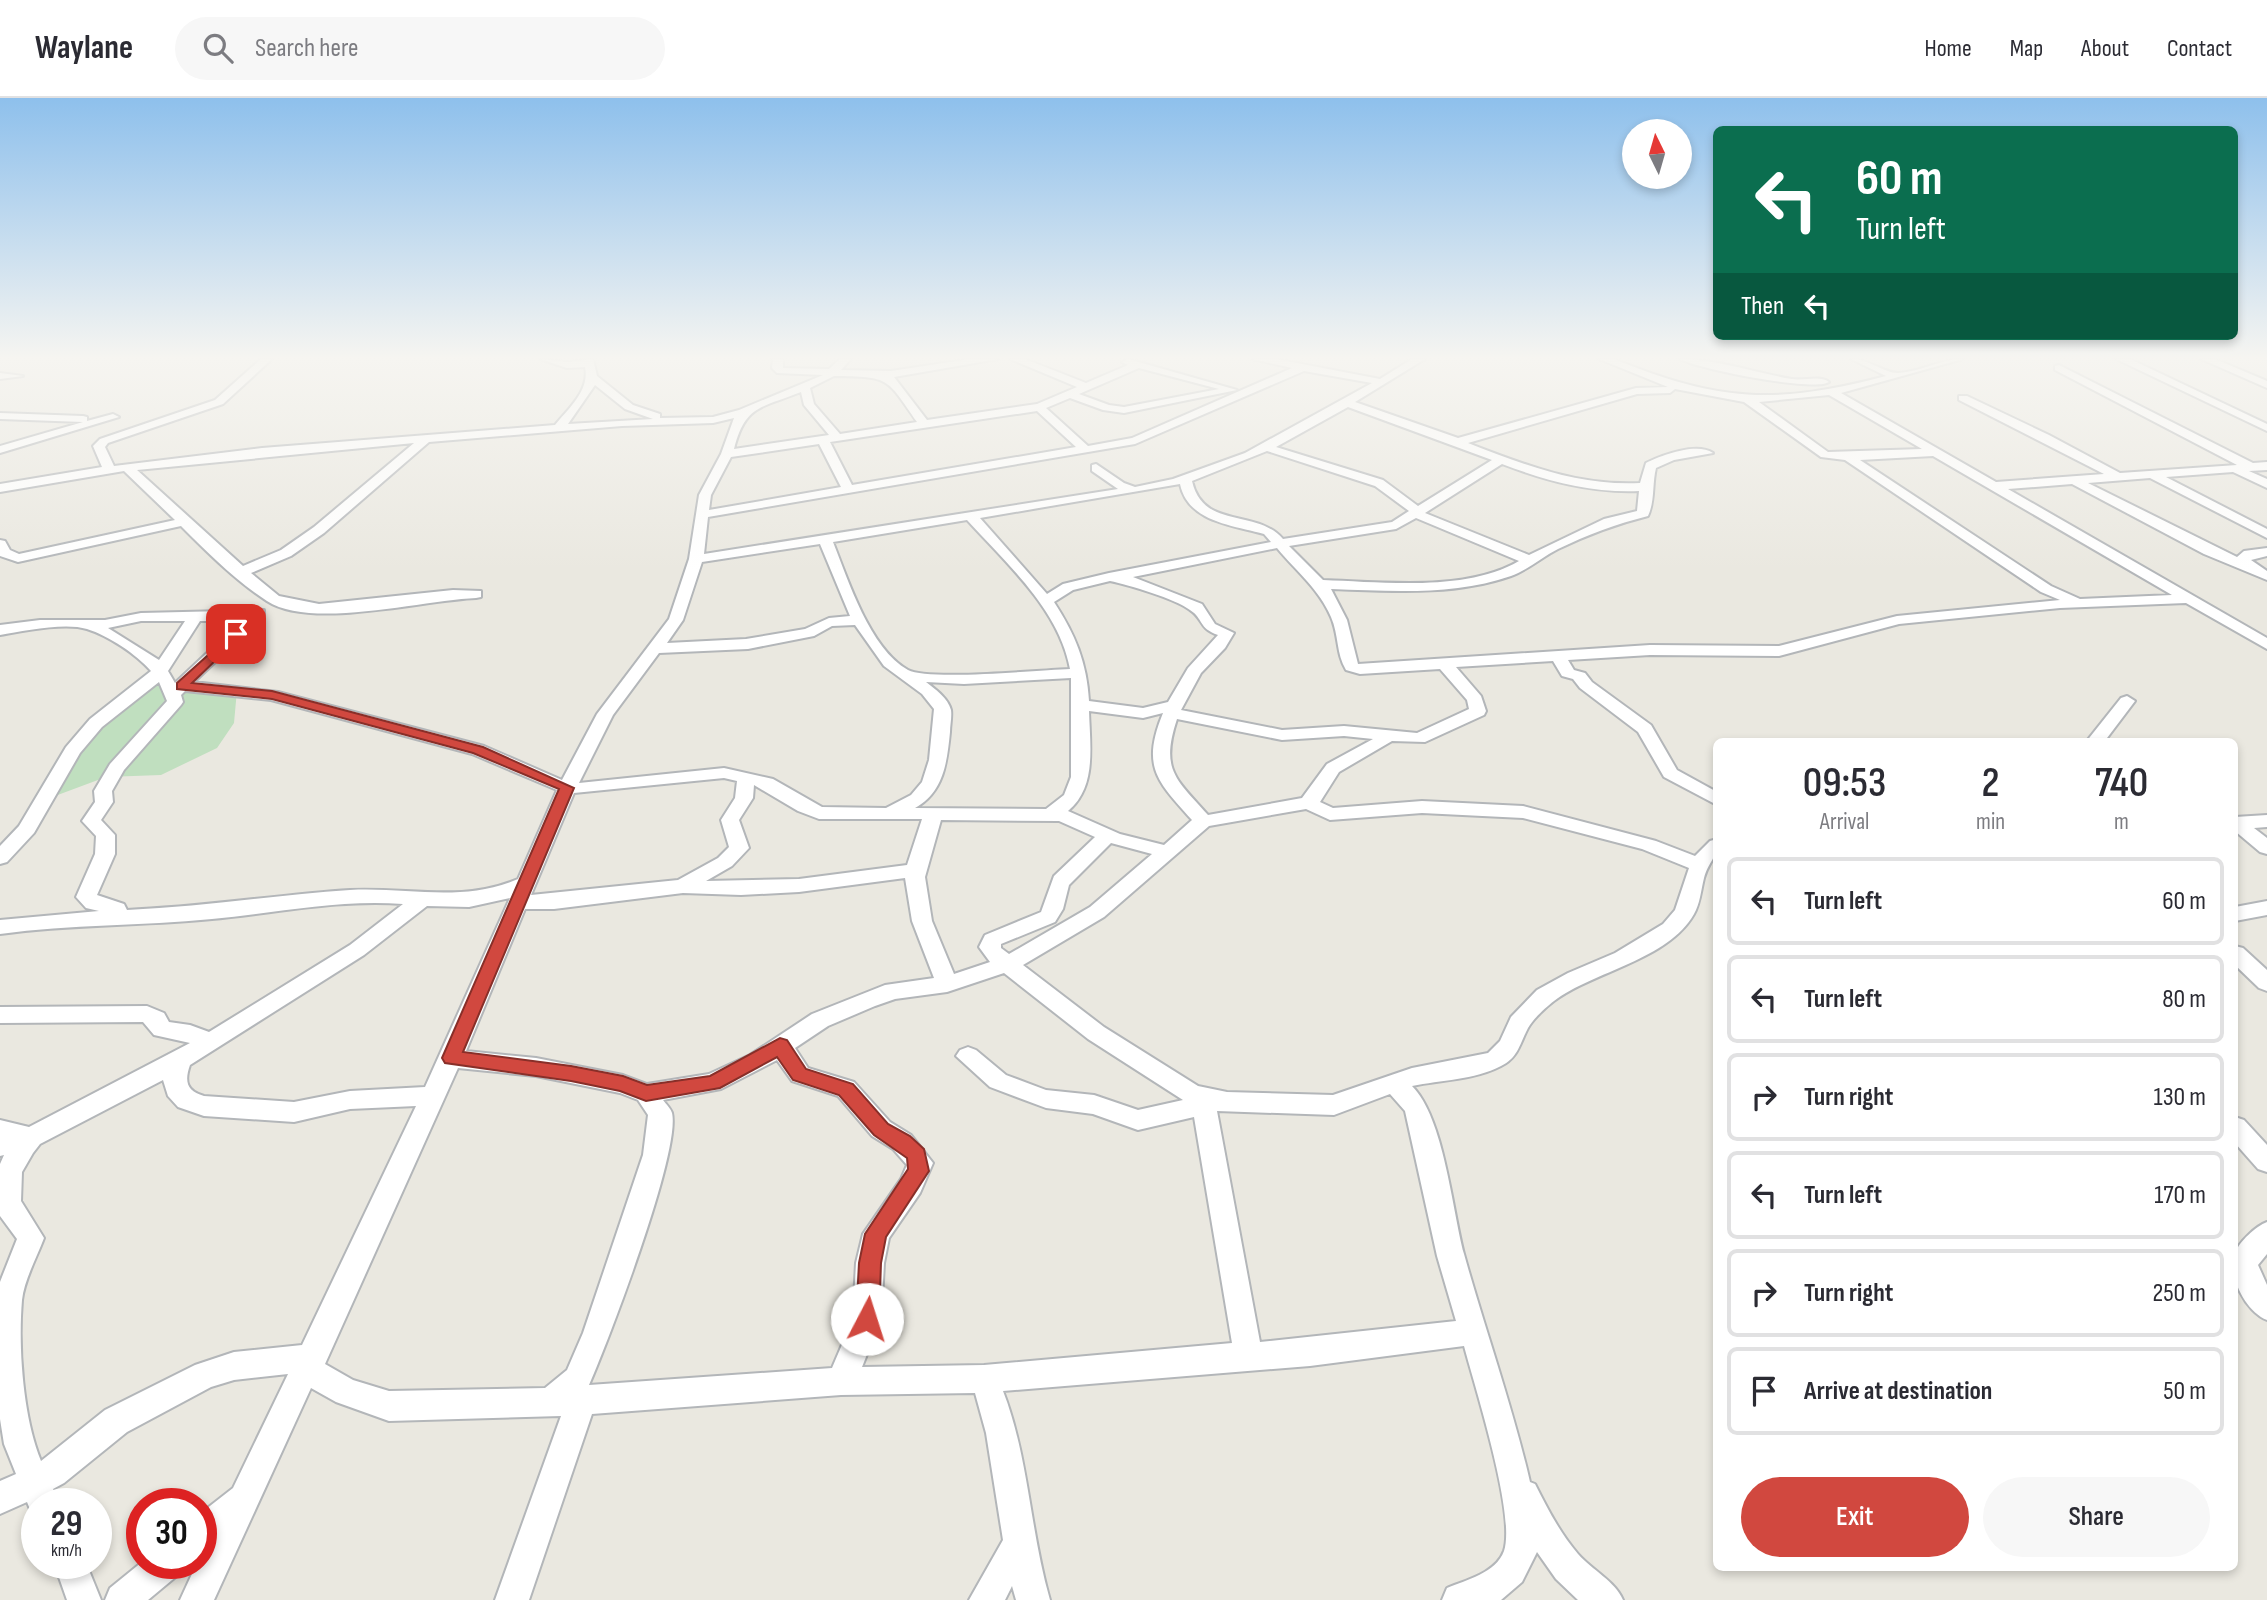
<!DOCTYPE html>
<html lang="en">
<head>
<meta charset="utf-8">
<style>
	body { margin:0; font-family:"Sofia Sans Condensed",sans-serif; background:#f7f7f7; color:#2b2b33; height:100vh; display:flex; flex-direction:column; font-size:26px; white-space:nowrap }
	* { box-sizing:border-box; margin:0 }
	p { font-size:23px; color:#7c7c81 }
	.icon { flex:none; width:38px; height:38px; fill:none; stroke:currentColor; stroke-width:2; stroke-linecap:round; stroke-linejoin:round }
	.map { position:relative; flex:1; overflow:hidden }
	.drawer { position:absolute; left:1713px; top:640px; width:525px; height:833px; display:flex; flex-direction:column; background:#fff; border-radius:10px; box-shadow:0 4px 10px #0003 }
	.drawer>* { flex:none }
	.guide { position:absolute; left:1713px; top:28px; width:525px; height:214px; border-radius:10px; box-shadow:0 4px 10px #0003; background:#0b6e4f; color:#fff; overflow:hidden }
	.needle { width:46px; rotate:355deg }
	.tools { position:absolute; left:1622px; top:21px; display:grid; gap:14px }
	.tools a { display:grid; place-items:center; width:70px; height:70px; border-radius:50%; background:#fff; box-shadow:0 4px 10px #0003; font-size:35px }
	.speed { position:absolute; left:21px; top:1390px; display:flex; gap:14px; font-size:35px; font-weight:700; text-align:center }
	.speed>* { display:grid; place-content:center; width:91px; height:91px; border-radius:50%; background:#fff; box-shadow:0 4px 10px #0003; line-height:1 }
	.speed small { font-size:18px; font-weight:400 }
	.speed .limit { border:10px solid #d22; background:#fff; color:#111 }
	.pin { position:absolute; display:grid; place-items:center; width:60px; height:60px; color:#fff; margin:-30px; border-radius:14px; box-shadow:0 4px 10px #0006 }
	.me { position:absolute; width:77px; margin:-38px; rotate:5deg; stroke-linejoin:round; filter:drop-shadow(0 0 5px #0008) }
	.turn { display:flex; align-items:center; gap:24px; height:147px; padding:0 28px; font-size:32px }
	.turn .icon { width:91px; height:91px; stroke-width:2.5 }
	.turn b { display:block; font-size:49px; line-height:60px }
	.then { display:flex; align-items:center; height:66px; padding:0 28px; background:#0003; gap:14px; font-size:26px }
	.eta { display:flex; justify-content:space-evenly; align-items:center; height:119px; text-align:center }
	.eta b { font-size:42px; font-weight:600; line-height:49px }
	.action { display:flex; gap:14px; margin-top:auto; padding:14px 28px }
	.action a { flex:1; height:80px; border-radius:42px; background:#d1483f; color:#fff; font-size:28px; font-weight:600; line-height:80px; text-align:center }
	.action a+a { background:#f7f7f7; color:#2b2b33 }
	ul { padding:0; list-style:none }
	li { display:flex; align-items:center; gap:21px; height:88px; margin:0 14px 10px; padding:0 14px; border:4px solid #e1e1e2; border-radius:10px }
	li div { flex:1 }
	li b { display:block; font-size:26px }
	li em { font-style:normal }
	header { display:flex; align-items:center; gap:42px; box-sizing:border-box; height:98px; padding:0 35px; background:#fff; border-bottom:2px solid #e1e1e2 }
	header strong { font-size:33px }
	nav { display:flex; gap:38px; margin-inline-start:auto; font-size:24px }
	.search { width:490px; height:63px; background:#f7f7f7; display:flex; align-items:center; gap:18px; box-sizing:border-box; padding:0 24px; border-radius:38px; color:#7c7c81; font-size:26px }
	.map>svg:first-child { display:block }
	.green { fill:#c0dfbf }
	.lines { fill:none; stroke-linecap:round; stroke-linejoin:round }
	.minor-casing { stroke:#b3b6b9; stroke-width:4 }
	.minor { fill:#fff; fill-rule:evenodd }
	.route { fill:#d1483f; stroke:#882f29; stroke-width:2 }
</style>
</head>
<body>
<header>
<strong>Waylane</strong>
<div class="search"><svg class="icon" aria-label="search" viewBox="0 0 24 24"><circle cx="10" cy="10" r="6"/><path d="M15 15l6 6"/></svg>Search here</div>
<nav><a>Home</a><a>Map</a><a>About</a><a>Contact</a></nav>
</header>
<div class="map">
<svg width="2267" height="1502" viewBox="0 0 2267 1502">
	<rect width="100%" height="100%" fill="#eae8e0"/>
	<path class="green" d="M184,583L237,592L234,625L217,650L161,677L106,679L55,698L61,660L153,587Z"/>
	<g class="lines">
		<g class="minor-casing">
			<path id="minor" d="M261,261H272L223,306L108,345L105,349L114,368L262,350L555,327C569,310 590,292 585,269L567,270L540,261L567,264L593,261L597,278L633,307L660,316V320L713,319L739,312L823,277L777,275L772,270L773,261H783V270L829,271L840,261H851L841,272L891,273L970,261H998L894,279L927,322L1037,306L1077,289L1010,261H1025L1086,285L1128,267L1122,264L1128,261L1237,292L1124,315L1103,312L1070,300L1046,310L1088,348L1132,340L1292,270L1253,261H1276L1380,281L1412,261H1425L1355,304L1458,340L1636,290L1668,289L1599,261H1614C1720,304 1775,307 1886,278L1851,261C1869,261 1884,275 1898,275C1920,274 1940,261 1963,261L1841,295L1996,384L2104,376L1959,302V298H1967L2049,337L2120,375L2237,367L2055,272V268L2059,267L2253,365L2267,364V372L2249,373L2267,381V390L2233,374L2166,379L2267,431V440L2150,380L2088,385L2237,459L2244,453L2267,450V458L2251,462L2267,473V482L2204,456L2072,386L2008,391L2267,540V551L2186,505L2060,510L1899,526L1779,558L1650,557L1568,562L1574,572L1585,575L1592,584L1651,627L1677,672L1717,694V707L1664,679L1638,634L1580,590L1573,581L1562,578L1553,563L1456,569L1481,598L1486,613L1484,617L1425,644L1392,643L1339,674L1320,704L1333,710L1422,703L1523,708L1656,743L1695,758L1710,743L1717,741C1717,762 1709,762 1704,780C1701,792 1700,806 1694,816C1668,862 1594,873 1554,903C1546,909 1533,921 1528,930C1520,945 1518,960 1501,968C1474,982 1441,982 1412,988C1444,1020 1452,1111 1464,1156C1485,1232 1512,1306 1530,1384L1535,1386C1547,1410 1560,1435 1578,1456C1592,1472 1615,1483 1623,1502H1578L1556,1481L1537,1454L1522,1484L1501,1502H1442L1447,1490C1466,1482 1496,1475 1504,1453C1516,1417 1475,1289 1464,1248L1310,1268L1003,1293C1029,1360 1030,1434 1050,1502H1016L1012,1488L1005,1502H969L1003,1442L986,1335L975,1295L841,1297L592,1316L529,1502H495L561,1318L389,1323L336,1304L311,1290L214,1502H180L197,1465H201L204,1451L201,1452V1415L233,1390L288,1276L234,1282L211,1289L127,1334L64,1385L53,1391L59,1405H37V1418L32,1416L27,1404L0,1416V1383L16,1376L4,1346L0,1321V1184L17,1141L0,1118V1066L4,1057L0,1058V1022L29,1029L190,945L154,937L143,924L0,925V909L147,908L164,915L169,924L190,927L209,934L350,847L403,806C339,801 276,815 212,821C142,828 71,826 0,836V822L99,813L86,810L76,799L95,756L96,738L82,723L95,704L94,693L110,666L167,603L159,584L102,629L80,655L34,735L7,764L0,766V748L19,728L66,649L90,621L151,573C136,556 109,538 87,531C65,524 23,533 0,537V527L40,522H105L141,515L264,512V518L194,584L278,594L484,648L562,682L597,616L669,521L689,461L699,397L721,356L734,320L713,325L622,328L429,344L324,435L291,458L251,475L279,498L319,506L453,492L481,493V499L476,500C423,502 311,532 267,503C236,483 207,454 181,428L18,464L0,458V442L5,443L10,452L19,456L175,422L124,373L0,394V386L102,369L93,348L100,341L215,302ZM1139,270L1219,291L1124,309L1109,307L1079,296ZM1304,273L1372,285L1245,355L1173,381L1135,389L1124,385L1096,366L1092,367V373L1118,391L704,456L708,419L1135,346ZM834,278C890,279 886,279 917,324L840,336L814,306L810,290ZM595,287L625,311L653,321L568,326ZM1675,291L1744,304L1821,359L1845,362L2041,494L2060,502L1897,518L1779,548L1650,547L1358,566L1347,522L1331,491C1391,493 1454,498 1511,478C1528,472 1542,459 1558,451C1587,437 1616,426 1648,418C1655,403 1652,386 1656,370L1674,362L1713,355C1697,344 1662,357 1646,365L1640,385C1578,388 1525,367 1468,345L1637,296L1670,295ZM801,294L804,307L829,337L734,351C745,307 761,310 801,294ZM1829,297L1922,351L1828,354L1759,304ZM1348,309L1492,362L1418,408L1383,382L1276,349ZM1037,313L1076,349L852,387L830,344ZM414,345L314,429L281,452L243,468L137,372ZM819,346L841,389L709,412L711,397L731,359ZM1267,353L1375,388L1409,413L1392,424L1283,441C1256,410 1203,432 1192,383ZM1933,358L2172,497L2080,501L2051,488L1860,362ZM1502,366C1547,383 1591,395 1639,393L1637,413L1604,421L1529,457L1425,415ZM1180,386C1188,424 1232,427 1264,436L1271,444L1109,475L1063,486L1047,496L980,420ZM1416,420L1519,463C1466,494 1383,484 1323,482L1289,448L1396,431ZM967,422C1006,465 1059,511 1070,571C1041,572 928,583 908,572C870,551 848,482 833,444ZM820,446L850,518L829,520L805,531L746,541L667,545L683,522L702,464ZM1277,450C1297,474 1319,491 1331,519C1339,537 1336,556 1346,572L1360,576L1440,571L1467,602L1469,611L1417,635L1344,628L1282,632L1181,612L1201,575L1225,550L1234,535L1215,526L1202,506L1133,479ZM1110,483C1129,487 1176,501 1190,512C1204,521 1198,530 1218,537L1188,570L1168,604L1143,610L1089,603C1087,565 1075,536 1054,504L1073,492ZM141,523H185L159,562L108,530ZM200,523H241L175,585L168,573ZM855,527L884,568L922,596L934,611L929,662L922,684L911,697L886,710L822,709L773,681L724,670L579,685L613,617L659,555L748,551L814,538L832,528ZM1071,580V679L1064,697L1046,711L915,710C944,694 947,664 950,634C950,627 952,619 951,612C948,600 935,591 926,584L964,586ZM185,593L271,602L472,656L557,692L518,781C462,805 409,789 350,792C275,797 201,809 127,812L124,806L97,797L115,756V737L101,722L113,704L112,693L124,672L181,607L183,604L181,597ZM1089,613L1143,620L1163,615C1141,669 1157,683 1192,722L1164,747L1120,736L1068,713C1097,689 1090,648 1089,613ZM1177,621L1282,642L1344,638L1373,641L1327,666L1302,700L1208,717C1176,681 1160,672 1177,621ZM724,680L737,683L735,700L721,722L729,749L718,760L678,782L531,797L574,695ZM754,687L798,713L819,721H922L907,767L799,781L706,783L732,768L749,750L739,722L753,700ZM1306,711L1330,722L1422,715L1523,720L1642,751L1689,770L1675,812L1663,826L1615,855L1568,875L1537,892L1511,919L1500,943L1488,955L1412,970L1333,997L1227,994L1198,988L1104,929L1023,867L1104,819L1209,728ZM941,722L1059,723L1095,739L1054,778L1041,814L985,837L979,849L990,864L954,876L932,823L925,779ZM1111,745L1152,756L1090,809L1009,856L1001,850V846L1055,824L1063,811L1069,787ZM905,780L912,823L934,880L885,887L812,916L750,957L709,976L647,986L623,977L536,960L466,953L525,811H554L683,795L741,797L799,794ZM510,800L425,989L350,993L294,1004L204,998C187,993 184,984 190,967L364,857L427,808L469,809ZM1004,875L1088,941L1183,1002L1138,1012L1094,997L1046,992L1006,977L976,952L968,949L960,952L956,958L990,989L1046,1010L1093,1016L1138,1032L1194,1019L1232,1245L984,1267L862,1269L881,1221L884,1165L889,1140L920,1095L933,1065L911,1037L890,1024L854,984L808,970L795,950L828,928L875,908L895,901L947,894ZM777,962L792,983L838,998L872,1038L893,1051L907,1067L901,1081L863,1136L856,1165L853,1221L832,1270L589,1287C608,1244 681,1053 672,1015C671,1011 666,1006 663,1002L721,991ZM458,970L536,978L620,995L638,1002L648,1017L643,1057L583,1235L567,1272L545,1290L389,1293L353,1282L325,1266ZM163,982L168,998L178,1009L204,1018L294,1024L350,1011L416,1008L302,1247L234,1254L195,1267L105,1312L41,1363C23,1319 18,1250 22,1202C24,1182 37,1159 44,1140L21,1103L22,1074L33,1055L40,1046ZM1390,996L1405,1013L1437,1158L1456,1223L1260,1244L1217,1013L1334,1017Z
				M1680,261C1718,261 1755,275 1792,281C1804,283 1820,277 1829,284C1814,294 1698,271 1680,261Z
				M2116,261H2130L2267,326V333Z
				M2201,261H2215L2267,283V290Z
				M0,275L23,278L0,281Z
				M0,315L83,318L87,319V323L113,316L119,319L0,355V348L83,324L0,321Z
				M2127,598L2135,603L2104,644H2086L2121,600Z
				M2267,717V729L2254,730L2267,740V756L2260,754L2235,733V719Z
				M2267,803V817L2235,823V809Z
				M2235,848L2243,850L2267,872V893L2259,890L2235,867Z
				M2235,1019L2244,1022L2267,1047V1074L2258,1071L2235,1045Z
				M2267,1124V1156L2258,1167L2267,1187V1222C2246,1214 2227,1178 2235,1155C2239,1144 2256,1128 2267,1124Z
				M142,1464L182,1465L178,1477L148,1502H105L110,1490Z
				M54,1465H86L101,1502H67Z"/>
		</g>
		<use href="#minor" class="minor"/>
	</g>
	<linearGradient id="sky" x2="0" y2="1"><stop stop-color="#8ec0ec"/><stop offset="0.55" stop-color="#f6f5f1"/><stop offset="1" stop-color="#f6f5f1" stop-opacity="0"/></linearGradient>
	<rect width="2267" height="472" fill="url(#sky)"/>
	<path class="route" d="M236,532L240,534V539L192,585L272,593L483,649L574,690L463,954L571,968L623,978L647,987L710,978L780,940L787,942L806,971L853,986L888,1026L910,1038L924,1051L929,1073L886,1139L881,1165L879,1221L876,1229L867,1232L859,1229L856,1221L859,1165L865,1136L908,1071L907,1060L874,1037L839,997L793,982L777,959L720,990L646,1003L620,993L571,983L445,965L442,960L559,691L473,655L272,601L177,591V585Z"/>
</svg>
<div class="tools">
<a><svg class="needle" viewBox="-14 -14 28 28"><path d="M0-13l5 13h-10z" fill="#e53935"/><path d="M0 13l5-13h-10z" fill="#7c7c81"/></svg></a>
</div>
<div class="speed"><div>29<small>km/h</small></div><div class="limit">30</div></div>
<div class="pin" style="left:236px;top:536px;background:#d93025"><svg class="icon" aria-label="arrive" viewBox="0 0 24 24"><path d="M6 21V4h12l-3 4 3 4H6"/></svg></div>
<svg class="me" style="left:867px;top:1221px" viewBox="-20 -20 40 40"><circle r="19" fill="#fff"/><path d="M0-13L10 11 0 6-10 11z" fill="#d1483f"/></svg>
<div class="guide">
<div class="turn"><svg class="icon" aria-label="left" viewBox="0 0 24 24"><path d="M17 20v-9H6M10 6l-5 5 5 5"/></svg><div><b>60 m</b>Turn left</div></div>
<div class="then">Then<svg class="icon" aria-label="left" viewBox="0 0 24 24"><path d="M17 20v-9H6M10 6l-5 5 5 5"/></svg></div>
</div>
<section class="drawer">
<div class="eta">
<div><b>09:53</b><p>Arrival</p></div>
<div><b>2</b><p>min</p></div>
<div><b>740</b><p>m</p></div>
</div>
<ul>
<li><svg class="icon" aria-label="left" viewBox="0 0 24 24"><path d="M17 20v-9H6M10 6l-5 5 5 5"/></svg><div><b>Turn left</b></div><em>60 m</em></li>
<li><svg class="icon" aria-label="left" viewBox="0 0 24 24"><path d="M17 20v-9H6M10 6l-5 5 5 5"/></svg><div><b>Turn left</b></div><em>80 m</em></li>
<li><svg class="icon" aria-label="right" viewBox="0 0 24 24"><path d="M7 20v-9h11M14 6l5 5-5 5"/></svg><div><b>Turn right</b></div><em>130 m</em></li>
<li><svg class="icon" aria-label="left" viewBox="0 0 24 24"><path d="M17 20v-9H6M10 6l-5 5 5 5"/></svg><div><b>Turn left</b></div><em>170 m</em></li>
<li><svg class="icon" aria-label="right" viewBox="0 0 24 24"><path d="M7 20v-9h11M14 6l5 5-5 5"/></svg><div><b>Turn right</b></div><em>250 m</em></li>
<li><svg class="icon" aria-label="arrive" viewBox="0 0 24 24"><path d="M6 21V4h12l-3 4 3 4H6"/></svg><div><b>Arrive at destination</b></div><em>50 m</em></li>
</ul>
<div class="action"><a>Exit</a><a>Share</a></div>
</section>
</div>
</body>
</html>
